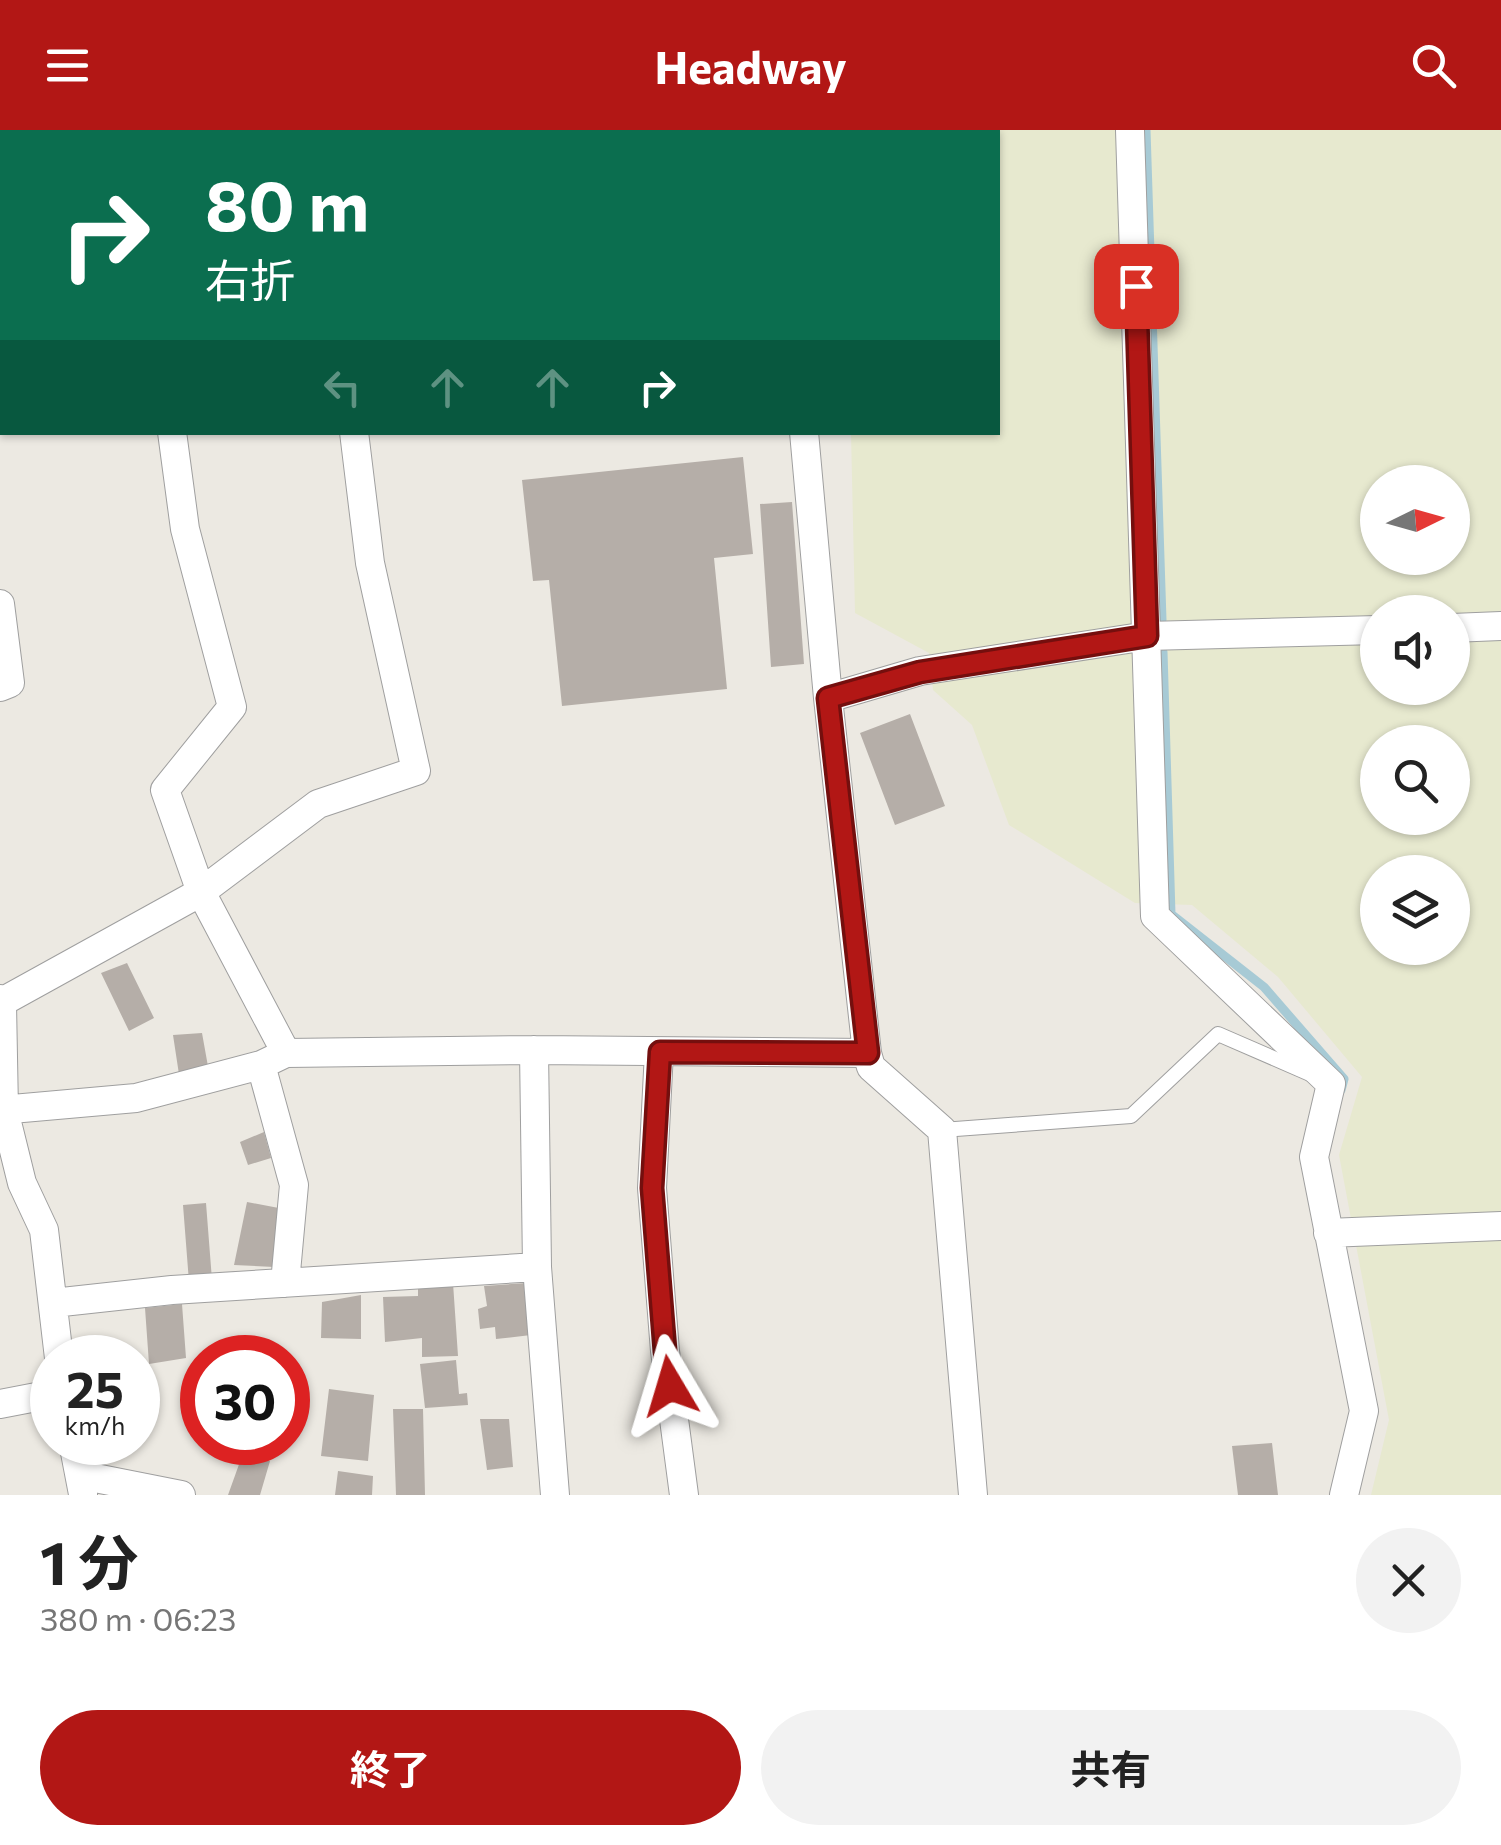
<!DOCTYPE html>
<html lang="ja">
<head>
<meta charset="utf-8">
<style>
	body { margin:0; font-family:Commissioner,"Noto Sans JP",sans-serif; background:#f2f2f2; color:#222; height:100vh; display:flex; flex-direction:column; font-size:38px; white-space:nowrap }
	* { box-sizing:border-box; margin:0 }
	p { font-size:32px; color:#767676 }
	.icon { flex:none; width:55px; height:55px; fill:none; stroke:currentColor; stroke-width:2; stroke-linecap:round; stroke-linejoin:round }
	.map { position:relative; height:1365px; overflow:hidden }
	.panel { display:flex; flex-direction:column; background:#fff; flex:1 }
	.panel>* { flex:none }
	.guide { position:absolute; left:0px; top:0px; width:1000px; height:305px; box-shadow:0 2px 8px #0004; background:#0b6e4f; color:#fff; overflow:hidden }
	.needle { width:65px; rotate:85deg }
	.controls { position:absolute; left:1360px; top:335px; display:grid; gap:20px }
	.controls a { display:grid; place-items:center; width:110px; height:110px; border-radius:50%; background:#fff; box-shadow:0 2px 8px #0004; font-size:50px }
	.speed { position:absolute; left:30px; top:1205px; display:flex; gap:20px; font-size:50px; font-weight:700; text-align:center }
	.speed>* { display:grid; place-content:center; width:130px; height:130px; border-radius:50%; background:#fff; box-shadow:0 2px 8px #0004; line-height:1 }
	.speed small { font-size:25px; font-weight:400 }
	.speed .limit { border:15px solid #d22; background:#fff; color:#111 }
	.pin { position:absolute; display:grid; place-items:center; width:85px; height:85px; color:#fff; margin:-42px; border-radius:20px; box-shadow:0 5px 15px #0006 }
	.me { position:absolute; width:110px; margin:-55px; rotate:353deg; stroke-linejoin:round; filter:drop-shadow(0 0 8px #0008) }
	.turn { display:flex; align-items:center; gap:35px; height:210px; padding:0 40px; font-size:45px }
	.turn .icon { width:130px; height:130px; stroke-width:2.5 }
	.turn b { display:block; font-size:70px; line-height:85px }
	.lanes { display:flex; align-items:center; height:95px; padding:0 40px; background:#0003; justify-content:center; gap:50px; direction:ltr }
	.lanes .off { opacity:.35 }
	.round { display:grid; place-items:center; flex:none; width:105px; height:105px; border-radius:52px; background:#f2f2f2 }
	.headline { display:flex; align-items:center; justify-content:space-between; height:170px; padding:0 40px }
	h1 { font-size:60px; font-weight:700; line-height:75px }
	.button { display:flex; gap:20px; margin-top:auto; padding:20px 40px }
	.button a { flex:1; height:115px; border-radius:60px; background:#b21715; color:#fff; font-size:40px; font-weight:700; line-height:115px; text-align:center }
	.button a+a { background:#f2f2f2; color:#222 }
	header { display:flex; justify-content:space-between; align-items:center; height:130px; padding:0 40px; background:#b21715; color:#fff; font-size:45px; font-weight:700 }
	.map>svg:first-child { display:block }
	.farmland { fill:#e7e9cf; fill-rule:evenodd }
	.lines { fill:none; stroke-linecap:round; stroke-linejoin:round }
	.stream { stroke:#a7cad5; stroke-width:9 }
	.building { fill:#b5aea8 }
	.lane-casing { stroke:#9f9f9f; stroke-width:16 }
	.street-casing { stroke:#9f9f9f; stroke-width:30 }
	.lane { stroke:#fff; stroke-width:14 }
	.street { stroke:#fff; stroke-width:28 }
	.route-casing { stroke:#740f0e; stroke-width:25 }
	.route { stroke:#b21715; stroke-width:18 }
</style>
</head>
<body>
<header><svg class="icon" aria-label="menu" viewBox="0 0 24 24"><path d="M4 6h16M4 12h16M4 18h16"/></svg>Headway<svg class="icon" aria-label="search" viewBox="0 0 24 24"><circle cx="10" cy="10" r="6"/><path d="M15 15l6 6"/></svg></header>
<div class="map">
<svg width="1501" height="1365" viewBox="0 0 1501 1365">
	<rect width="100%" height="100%" fill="#ece9e2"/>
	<path class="farmland" d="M808,0H1501V1365H1371L1389,1290L1339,1025L1362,947L1278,847L1192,775L1135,773L1009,695L972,595L933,560L929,523L855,483L851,303L998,302V2H808ZM1378,352H1452V428H1378ZM1378,482H1452V558H1378ZM1378,612H1452V688H1378ZM1378,742H1452V818H1378Z"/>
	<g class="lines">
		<path class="stream" d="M1146,0L1162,490
			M1163,522L1171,784L1264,857L1344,949L1341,960"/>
	</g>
	<path class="building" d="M743,327L753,424L714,428L727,559L562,576L549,450L533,451L522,350Z
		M792,372L804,534L771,537L760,374Z
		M910,584L945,676L895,695L860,603Z
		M127,833L154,888L129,901L101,843Z
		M202,903L209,942L180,951L173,905Z
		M264,1002L271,1028L248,1035L240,1012Z
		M247,1072L284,1079L274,1137L234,1135Z
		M206,1073L212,1150L189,1152L183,1075Z
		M453,1153L458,1226L422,1227V1208L385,1212L383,1167L418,1166V1156Z
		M527,1153L531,1205L496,1209L495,1197L480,1199L478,1179L487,1176L484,1156Z
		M361,1165V1209L321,1208L322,1172Z
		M182,1174L186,1228L149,1234L145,1178Z
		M456,1230L459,1264L467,1263L468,1275L425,1278L420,1234Z
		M329,1259L374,1265L368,1331L321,1326Z
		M196,1278L202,1281V1299L195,1296Z
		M393,1279H423L425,1365H396Z
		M480,1289H509L513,1337L487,1340Z
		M1272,1313L1278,1365H1238L1232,1316Z
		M242,1326L270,1331L260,1365H228Z
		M338,1341L373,1346L372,1365H335Z"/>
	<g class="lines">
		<g class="lane-casing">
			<path id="lane" d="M942,1000L1131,986L1218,904L1310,944"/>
		</g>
		<g class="street-casing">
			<path id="street" d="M226,0L227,2
				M776,0V2
				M1130,0L1155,786L1331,954L1314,1027L1364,1281L1344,1365
				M481,2L488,0
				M0,176L2,175
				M172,302L185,399L232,577L165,660L201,762L286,923
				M804,302L828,568L867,923L871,937L942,1000L973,1365
				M0,474L10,553L0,557
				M1452,498L1501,496
				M828,568L920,541L1147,506L1378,500
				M0,869L2,874L4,980L22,1053L44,1100L59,1228
				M0,873L201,762L318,674L416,641L370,433L354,302
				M534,920L537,1137L555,1365
				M659,922L652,1058L665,1221L684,1365
				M261,935L294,1055L285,1153
				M0,980L136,968L261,935L286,923L534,920L867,923
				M1328,1103L1501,1096
				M53,1173L172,1160L537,1137
				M0,1274L52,1264
				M73,1312L83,1364
				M80,1345L181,1365"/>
		</g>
		<use href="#lane" class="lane"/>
		<use href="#street" class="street"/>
	</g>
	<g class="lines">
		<g class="route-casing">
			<path id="route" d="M670,1256L665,1221L652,1058L660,922L868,923L828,568L920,542L1147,506L1136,156"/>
		</g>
		<use href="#route" class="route"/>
	</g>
</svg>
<div class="controls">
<a><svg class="needle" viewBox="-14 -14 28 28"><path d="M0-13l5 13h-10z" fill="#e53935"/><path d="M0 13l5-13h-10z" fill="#767676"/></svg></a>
<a><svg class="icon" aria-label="sound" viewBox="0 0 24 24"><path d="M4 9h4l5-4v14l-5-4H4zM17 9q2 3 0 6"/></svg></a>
<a><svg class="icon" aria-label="search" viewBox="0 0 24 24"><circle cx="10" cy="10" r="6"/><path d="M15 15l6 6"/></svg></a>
<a><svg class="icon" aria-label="layers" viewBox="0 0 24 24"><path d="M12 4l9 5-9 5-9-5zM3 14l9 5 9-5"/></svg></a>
</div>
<div class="speed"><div>25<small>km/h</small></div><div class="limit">30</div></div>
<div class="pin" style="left:1136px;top:156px;background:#d93025"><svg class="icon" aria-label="arrive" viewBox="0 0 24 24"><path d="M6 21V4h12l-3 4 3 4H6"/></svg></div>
<svg class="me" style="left:670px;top:1256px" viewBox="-20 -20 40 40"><path d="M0-17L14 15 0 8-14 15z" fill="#b21715" stroke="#fff" stroke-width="4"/></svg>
<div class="guide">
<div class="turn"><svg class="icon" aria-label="right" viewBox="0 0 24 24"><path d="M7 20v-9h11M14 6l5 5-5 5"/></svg><div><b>80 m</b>右折</div></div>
<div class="lanes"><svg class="icon off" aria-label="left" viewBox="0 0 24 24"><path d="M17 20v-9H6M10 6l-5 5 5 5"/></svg><svg class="icon off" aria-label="ahead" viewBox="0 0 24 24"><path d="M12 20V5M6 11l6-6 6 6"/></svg><svg class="icon off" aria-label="ahead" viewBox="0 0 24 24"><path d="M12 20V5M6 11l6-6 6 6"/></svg><svg class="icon" aria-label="right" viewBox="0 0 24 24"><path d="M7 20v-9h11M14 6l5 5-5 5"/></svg></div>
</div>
</div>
<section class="panel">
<div class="headline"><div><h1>1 分</h1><p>380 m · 06:23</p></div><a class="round"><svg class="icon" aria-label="close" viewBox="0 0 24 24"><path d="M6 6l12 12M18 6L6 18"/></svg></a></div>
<div class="button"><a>終了</a><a>共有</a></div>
</section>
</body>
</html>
